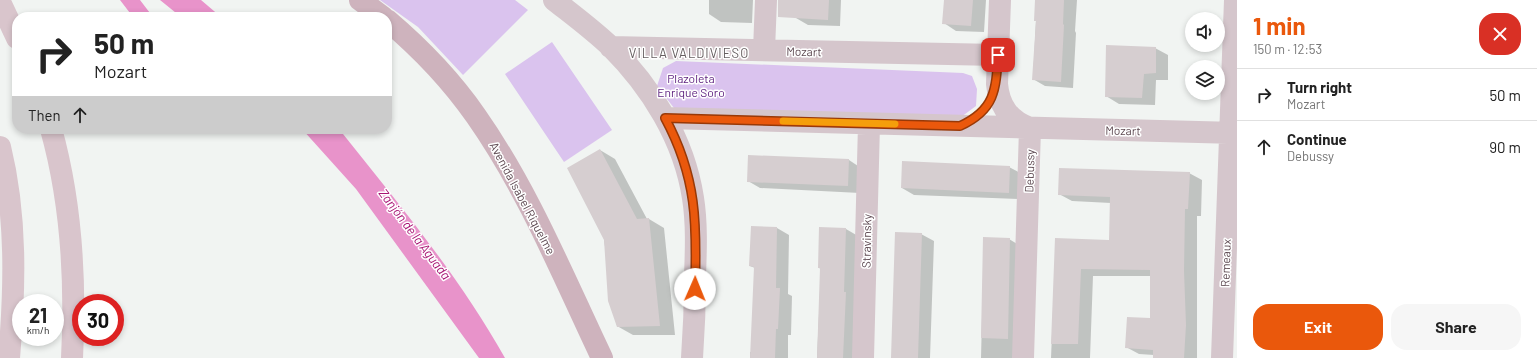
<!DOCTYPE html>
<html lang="en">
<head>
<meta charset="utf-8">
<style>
	body { margin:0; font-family:Barlow,sans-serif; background:#f6f6f6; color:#222; height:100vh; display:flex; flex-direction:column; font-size:15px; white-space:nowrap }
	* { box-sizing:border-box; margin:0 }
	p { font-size:13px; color:#767676 }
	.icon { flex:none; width:22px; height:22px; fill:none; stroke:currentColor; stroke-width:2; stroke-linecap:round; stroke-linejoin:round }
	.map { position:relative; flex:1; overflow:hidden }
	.details { display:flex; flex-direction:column; background:#fff; width:300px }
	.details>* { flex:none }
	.banner { position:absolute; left:12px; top:12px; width:380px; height:122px; border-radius:16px; box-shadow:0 2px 6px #0003; background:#fff; color:#222; overflow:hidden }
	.tools { position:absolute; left:1185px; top:12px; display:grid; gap:8px }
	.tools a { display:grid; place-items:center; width:40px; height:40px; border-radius:50%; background:#fff; box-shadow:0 2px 6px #0003; font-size:20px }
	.speed { position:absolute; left:12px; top:294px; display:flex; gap:8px; font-size:20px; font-weight:700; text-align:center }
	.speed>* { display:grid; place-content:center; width:52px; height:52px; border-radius:50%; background:#fff; box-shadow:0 2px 6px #0003; line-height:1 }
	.speed small { font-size:10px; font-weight:400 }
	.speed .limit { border:6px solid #d22; background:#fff; color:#111 }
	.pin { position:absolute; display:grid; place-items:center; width:34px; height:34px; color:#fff; margin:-17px; border-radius:8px; box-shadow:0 2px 6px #0006 }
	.me { position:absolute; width:44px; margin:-22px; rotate:1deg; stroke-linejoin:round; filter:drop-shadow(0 0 3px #0008) }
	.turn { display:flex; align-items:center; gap:14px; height:84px; padding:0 16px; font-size:18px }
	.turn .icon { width:52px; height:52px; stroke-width:2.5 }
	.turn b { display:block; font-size:28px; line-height:34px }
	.then { display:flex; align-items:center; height:38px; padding:0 16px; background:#0003; gap:8px; font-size:15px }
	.round { display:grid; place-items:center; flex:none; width:42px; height:42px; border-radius:16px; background:#f6f6f6 }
	.overview { display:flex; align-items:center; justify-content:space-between; height:68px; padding:0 16px }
	h1 { font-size:24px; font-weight:700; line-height:30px; color:#ea580c }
	.cta { display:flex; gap:8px; margin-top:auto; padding:8px 16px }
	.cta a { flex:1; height:46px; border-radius:16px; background:#ea580c; color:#fff; font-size:16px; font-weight:700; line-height:46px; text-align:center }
	.cta a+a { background:#f6f6f6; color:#222 }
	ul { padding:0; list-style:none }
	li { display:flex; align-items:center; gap:12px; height:52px; padding:0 16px; border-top:1px solid #e0e0e0 }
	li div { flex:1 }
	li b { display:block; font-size:15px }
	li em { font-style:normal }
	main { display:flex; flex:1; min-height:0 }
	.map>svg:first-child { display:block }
	.green { fill:#dac3ee }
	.water { fill:#e893ca }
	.shadow { fill:#0003 }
	.building { fill:#d6ced0 }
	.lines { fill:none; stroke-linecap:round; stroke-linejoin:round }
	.street { stroke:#d5c6cc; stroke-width:22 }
	.secondary { stroke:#d9c5cc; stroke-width:22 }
	.primary { stroke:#ceb3bd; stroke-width:22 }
	.route-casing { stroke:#983908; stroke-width:10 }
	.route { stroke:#ea580c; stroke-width:7 }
	.slow { stroke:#f59e0b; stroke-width:7 }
	.labels { text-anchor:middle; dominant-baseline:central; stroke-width:3; stroke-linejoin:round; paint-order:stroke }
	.street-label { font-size:12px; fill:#5e4a52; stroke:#fff }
	.park-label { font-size:12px; fill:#5b1d7d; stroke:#fff }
	.neighbourhood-label { font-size:13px; letter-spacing:1px; fill:#665e60; stroke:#fff }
	.water-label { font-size:13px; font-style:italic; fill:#a71473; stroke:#fff }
</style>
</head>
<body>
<main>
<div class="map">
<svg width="1237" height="358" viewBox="0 0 1237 358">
	<rect width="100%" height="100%" fill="#f1f4f2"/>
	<path class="green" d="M380,0H515L528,10L463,75L418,27Z
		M552,42L612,130L564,162L505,74Z
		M676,61L963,73L972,76L977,89L976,106L961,117L674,108L657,86L663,68Z"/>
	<path class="water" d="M120,0H140L153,17H133Z
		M160,0H201L221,17H181Z
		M302,129H339C398,203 459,276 505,358H479L356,189Z"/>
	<path class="shadow" d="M709,0H753L752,23L721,22L709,14Z
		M797,0H841L840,26L808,25L796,18Z
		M945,0H986L984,32L956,31L944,23Z
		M1037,0H1077L1075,31L1076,33L1073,88L1045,86L1033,79Z
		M1155,48L1168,55V80H1156L1155,105L1119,104L1106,96Z
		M600,150L615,159L647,219H649L664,228L675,335H633L617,326L604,240Z
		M849,160L861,168L860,193L760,188L748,181Z
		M1009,167L1022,174L1021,199L914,195L902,188Z
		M1189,173L1202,180L1201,216H1197V358H1154V355L1139,354L1126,347L1151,319V276H1093L1090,358H1051L1056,239L1110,241L1111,203L1072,201L1059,194Z
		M777,228L789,235L788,294L792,296L791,335H788V358H750V352H752L755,268L750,266Z
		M846,229L858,236L856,358H817L821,269L819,268Z
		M921,234L934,241L930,358H892Z
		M984,238L1009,239L1022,247L1019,358H981Z"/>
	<path class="building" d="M778,0H829L828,20L778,17Z
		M944,0H973L971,26L942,24Z
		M1035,0H1064L1063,24L1064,25L1061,82L1032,80L1036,21H1034Z
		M1106,45L1156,47V73L1144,74L1142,98L1105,97Z
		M600,149L637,219L649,218L660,326L617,327L608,301L604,240L567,168Z
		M748,155L849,159L848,186L747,182Z
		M902,161L1010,166L1009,193L901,188Z
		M1059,168L1190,172L1188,209H1185L1184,271L1186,325L1184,358H1153V350L1125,348L1127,317L1150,318V270L1081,269L1078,344H1051L1055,238L1109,240L1110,197L1058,195Z
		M751,226L777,227L776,288H780L778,329H776L775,358H750L754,267L749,266Z
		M819,227L846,228L844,292H846L843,358H817L820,268H818Z
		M895,232L922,233L918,358H891Z
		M983,237L1010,238L1008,339L981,338Z"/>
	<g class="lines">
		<path class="street" d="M554,0C573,15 592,29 610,46C651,87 684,139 693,198C697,223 696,250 695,276C695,304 694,331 692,358
			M1000,0L997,84C999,106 1009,120 1030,128
			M610,47L998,55
			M764,50L766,0
			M665,118L1237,133
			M863,358L869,124
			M1023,358L1030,128
			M1222,358L1235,0"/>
		<path class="secondary" d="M0,2L17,38
			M51,129C72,204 76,280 72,358
			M0,147C17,216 15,288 9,358"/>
		<path class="primary" d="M360,0L383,17
			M387,20C420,48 451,80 476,116C528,190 563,276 602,358"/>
	</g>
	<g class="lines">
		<g class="route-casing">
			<path id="route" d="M695,289C697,224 697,177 665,118L960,126C995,110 996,90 998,55"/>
		</g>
		<use href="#route" class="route"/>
		<path class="slow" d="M783,121L895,124"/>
	</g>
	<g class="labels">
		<g class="street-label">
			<text transform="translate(804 51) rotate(1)">Mozart</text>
			<text transform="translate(1123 130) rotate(1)">Mozart</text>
			<text transform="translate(1029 171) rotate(-88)">Debussy</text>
			<text transform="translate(523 198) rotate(62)">Avenida Isabel Riquelme</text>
			<text transform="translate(866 241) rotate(-89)">Stravinsky</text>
			<text transform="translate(1225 263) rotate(-88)">Remeaux</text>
		</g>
		<g class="park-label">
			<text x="691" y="78">Plazoleta<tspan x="691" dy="14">Enrique Soro</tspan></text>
		</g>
		<g class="neighbourhood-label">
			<text x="689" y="53">VILLA VALDIVIESO</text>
		</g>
		<g class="water-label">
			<text transform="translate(415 234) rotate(53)">Zanjón de la Aguada</text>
		</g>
	</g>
</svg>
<div class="tools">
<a><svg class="icon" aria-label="sound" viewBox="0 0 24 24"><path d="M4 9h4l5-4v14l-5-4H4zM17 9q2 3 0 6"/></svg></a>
<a><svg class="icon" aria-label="layers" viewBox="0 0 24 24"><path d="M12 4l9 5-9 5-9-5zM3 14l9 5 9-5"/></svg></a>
</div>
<div class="speed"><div>21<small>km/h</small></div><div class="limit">30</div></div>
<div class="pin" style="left:998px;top:55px;background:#d93025"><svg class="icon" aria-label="arrive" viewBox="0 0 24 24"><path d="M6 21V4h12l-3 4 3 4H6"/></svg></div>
<svg class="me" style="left:695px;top:289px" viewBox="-20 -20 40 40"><circle r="19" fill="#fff"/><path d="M0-13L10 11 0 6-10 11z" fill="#ea580c"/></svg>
<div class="banner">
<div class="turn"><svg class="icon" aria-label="right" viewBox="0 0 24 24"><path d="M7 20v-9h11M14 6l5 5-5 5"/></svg><div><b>50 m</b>Mozart</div></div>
<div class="then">Then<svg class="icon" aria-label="ahead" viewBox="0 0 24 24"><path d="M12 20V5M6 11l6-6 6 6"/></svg></div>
</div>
</div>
<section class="details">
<div class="overview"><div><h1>1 min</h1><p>150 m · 12:53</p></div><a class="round" style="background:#d93025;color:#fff"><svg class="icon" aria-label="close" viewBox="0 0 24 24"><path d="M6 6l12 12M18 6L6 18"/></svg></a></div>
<ul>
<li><svg class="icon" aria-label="right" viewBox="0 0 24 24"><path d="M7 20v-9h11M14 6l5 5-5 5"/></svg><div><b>Turn right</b><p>Mozart</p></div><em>50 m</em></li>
<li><svg class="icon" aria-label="ahead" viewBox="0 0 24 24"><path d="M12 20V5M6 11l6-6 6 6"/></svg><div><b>Continue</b><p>Debussy</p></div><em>90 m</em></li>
</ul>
<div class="cta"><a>Exit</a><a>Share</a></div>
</section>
</main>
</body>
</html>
